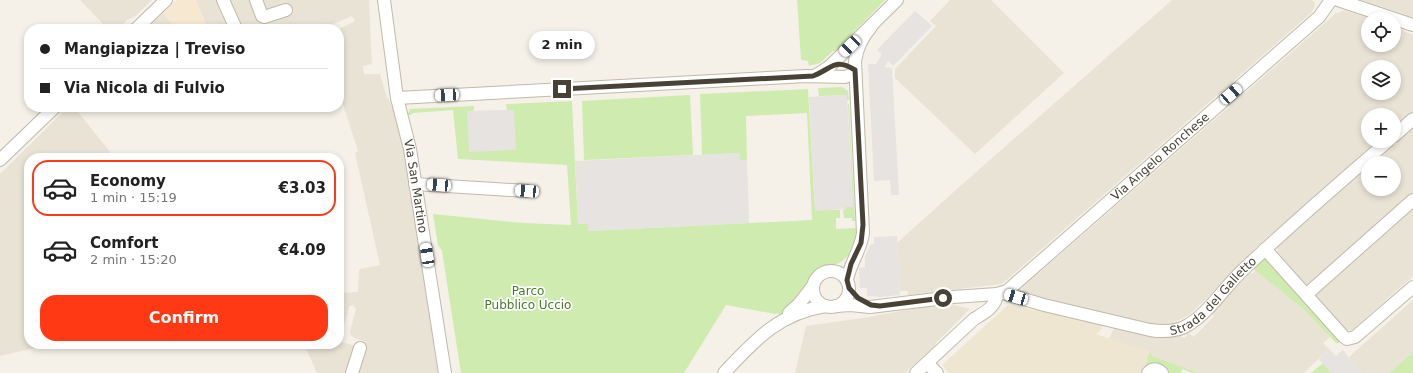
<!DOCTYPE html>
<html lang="en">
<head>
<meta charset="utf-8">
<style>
  body { margin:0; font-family:"DejaVu Sans",sans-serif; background:#f6f6f6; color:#222; height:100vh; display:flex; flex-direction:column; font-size:15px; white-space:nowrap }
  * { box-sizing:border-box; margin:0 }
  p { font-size:13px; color:#767676 }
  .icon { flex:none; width:22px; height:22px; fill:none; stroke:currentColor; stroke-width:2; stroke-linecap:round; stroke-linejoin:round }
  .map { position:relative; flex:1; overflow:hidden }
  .details { position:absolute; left:24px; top:153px; width:320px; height:196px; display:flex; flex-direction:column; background:#fff; border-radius:16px; box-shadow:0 2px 6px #0003 }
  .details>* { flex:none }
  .banner { position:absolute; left:24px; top:24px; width:320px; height:88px; border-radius:16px; box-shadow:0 2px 6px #0003; display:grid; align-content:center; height:88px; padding:0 16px; background:#fff }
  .buttons { position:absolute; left:1361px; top:12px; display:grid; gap:8px }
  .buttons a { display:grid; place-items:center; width:40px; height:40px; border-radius:50%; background:#fff; box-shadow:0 2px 6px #0003; font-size:20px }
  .end { position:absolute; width:18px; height:18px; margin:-9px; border:5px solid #484136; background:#fff; box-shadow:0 0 0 2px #fff }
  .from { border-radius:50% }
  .bubble { position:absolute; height:28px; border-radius:14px; background:#fff; box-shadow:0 2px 6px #0003; font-size:13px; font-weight:800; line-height:28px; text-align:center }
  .car { position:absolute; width:12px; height:24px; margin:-12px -6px; border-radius:5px; box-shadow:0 0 3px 1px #0007; background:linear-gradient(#fff 24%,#345 0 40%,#fff 0 76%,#345 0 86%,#fff 0) }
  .banner b { display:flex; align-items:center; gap:14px; height:38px; font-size:15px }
  .banner b+b { border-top:1px solid #e0e0e0 }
  .banner i { width:10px; height:10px; background:#222 }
  ul { padding:7px 0 0; list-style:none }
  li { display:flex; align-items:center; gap:12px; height:56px; margin:0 8px 6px; padding:0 8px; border:2px solid transparent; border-radius:16px }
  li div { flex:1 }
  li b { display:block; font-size:15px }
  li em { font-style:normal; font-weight:800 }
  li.current { border-color:#ff3914 }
  li>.icon { width:36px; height:36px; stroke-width:1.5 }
  .cta { display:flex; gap:8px; margin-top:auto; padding:8px 16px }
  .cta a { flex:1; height:46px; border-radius:16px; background:#ff3914; color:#fff; font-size:16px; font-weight:800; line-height:46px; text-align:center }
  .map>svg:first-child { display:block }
  .residential { fill:#e9e3d5; fill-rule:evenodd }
  .commercial { fill:#f7e8d2 }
  .education { fill:#eee6d1 }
  .green { fill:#cfebaf }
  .parking { fill:#e6e3e0 }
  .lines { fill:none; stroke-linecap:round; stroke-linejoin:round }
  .minor-casing { stroke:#c1b9aa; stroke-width:14 }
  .minor { stroke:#fff; stroke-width:12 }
  .route { stroke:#484136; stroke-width:5 }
  .labels { text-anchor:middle; stroke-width:3.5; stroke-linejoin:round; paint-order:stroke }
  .street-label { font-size:12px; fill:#484136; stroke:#fff }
  .park-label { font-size:12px; fill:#467d26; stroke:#fff }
</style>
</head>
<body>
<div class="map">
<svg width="1413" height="373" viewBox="0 0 1413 373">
  <rect width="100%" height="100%" fill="#f5f1e8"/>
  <g class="residential">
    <polygon points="80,0 152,0 134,17 127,20 118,29 108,29"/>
    <polygon points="196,0 218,0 231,29 208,29"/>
    <polygon points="228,0 254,0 262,13 258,0 369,0 372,64 363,66 364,74 380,74 387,98 388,98 399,122 404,145 438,373 356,373 364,341 354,338 350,334 350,331 356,309 353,305 349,306 340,342 353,345 355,350 349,373 317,373 304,344 339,344 339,293 358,292 359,271 360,269 380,265 355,153 358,151 339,92 339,29 355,21 352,16 322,29 240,29"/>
    <polygon points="950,0 991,0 1064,73 975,154 895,78 895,69 936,26 930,21"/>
    <polygon points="1172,0 1311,0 1314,2 1315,6 1311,13 1002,284 908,295 908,291 900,291 897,243 958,188"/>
    <polygon points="1360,0 1413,0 1413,17 1392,10"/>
    <path d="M1344,10L1371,19H1368V45H1394V27L1413,35V112L1394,128V115H1368V141H1379L1258,246L1220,286L1189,315L1171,324L1157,325L1025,294L1022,293L1023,287L1335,14ZM1368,67H1394V93H1368Z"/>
    <polygon points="163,13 176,29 147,29"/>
    <polygon points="68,107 74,107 115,158 29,158 29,344 51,344 0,356 0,174"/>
    <polygon points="1413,128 1413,193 1310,284 1308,285 1303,284 1277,254 1278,246 1368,167 1368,189 1394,189 1394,163 1373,163"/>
    <polygon points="1413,206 1413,276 1352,330 1345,331 1315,296 1316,293"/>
    <polygon points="1256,270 1302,308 1330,337 1323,343 1329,349 1304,373 1199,373 1152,356 1152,354 1149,352 1109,339 1114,328 1116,327 1177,335 1185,338 1188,333 1194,337 1214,316 1211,313 1250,273 1252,274"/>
    <polygon points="1413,300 1413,352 1389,373 1361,373 1349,357"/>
    <polygon points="950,304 970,309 935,344 936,346 905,373 795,373 806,326 869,317 928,306"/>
  </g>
  <polygon class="commercial" points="177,0 196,0 208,29 176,29 163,13"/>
  <polygon class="education" points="1008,305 1101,323 1102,329 1096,334 1149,352 1144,373 949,373 942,365"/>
  <g class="green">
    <polygon points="797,0 885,0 835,51 833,51 820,63 809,66 808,61 801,60"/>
    <polygon points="842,87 848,91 849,100 847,100 847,95 819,96 818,88"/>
    <path d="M808,89L815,210H840V218H836V229L858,228C857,243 850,260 834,265C828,267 822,267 817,271C811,275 811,282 807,287C799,297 791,306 781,314L779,315L777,313L775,314L726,305L684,373H461L442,251L438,245L433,214L523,223L571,225L567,165L458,159L453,110L413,113L411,115H407L410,109L474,106V111L467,112L514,110H507L506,104L572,101L578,224L588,223V231L812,220L807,113L746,116L747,160H740L739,153L702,155L700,94Z"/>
    <polygon points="690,95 693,155 584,160 582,101"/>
    <polygon points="848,104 849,104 855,221 852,221 852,218 844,218 843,210 846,209 845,207 853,207"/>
    <polygon points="1264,259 1267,259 1341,340 1337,344 1302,308 1254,269"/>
    <path d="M1149,352L1152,354V356L1199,373H1193L1182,369L1181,373H1169C1157,361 1156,361 1144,373Z"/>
    <polygon points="1413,352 1413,373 1389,373"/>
    <polygon points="1323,363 1331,373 1311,373"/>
  </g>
  <g class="parking">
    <polygon points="915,11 932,26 893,66 888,61 885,67 892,68 899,195 891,195 890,180 874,181 868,64 876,64 882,54 877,50"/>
    <polygon points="847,95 853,207 846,207 846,209 815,211 809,97"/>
    <polygon points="514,110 516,150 469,152 467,111"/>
    <polygon points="739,153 740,160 747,160 749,223 588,231 588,223 578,224 575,161"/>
    <polygon points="897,236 900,295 880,297 867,296 867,288 860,288 859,268 865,267 865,257 870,245 874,244 874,237"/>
    <polygon points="1329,349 1336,356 1343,350 1361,373 1331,373 1319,359"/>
  </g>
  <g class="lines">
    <defs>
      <g id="minor">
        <polyline points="223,0 236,29"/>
        <polyline points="256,0 262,16 264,17 286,10"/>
        <path id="s1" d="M384,0L397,98L410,149L445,373"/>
        <polyline points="1338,0 1413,25"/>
        <polyline points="136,29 166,0"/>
        <polyline points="814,76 823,71 830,66 897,0"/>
        <polyline points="397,98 806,76 845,77 855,73"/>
        <polyline points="1394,136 1413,119"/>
        <polyline points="0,160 55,107"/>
        <polyline points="415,184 527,191"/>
        <polyline points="1265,249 1344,337 1347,339 1355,337 1413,287"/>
        <circle cx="831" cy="289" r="18"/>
        <path d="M847,280C850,263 861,250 863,233L855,61C857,48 862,37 871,27"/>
        <path id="s2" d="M1003,293L1044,305L1150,330C1163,332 1177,332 1188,325C1209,313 1226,285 1244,269C1291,225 1339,183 1388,141"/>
        <polyline points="1307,294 1413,200"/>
        <path id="s3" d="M836,306L850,305L870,307L953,297L997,294L1007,291L1319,17L1331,0"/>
        <polyline points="789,313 799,304 813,286"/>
        <polyline points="927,363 937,373"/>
        <polyline points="352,373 360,348"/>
        <path d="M724,373C755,340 779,313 826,306"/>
        <path d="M916,373L974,319C984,313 996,307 997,294"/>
        <path d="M1148,373C1152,368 1157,368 1162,373"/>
      </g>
    </defs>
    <use href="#minor" class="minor-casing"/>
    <use href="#minor" class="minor"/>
  </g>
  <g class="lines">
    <path class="route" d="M562,89L813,76C832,69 834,57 855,70L863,225L861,243L851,264L847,280L849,288L858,298L871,305L880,306L943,298"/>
  </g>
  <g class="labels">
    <g class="street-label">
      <text dy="4" stroke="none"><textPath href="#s3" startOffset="376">Via Angelo Ronchese</textPath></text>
      <text dy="4" stroke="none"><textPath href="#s1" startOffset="189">Via San Martino</textPath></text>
      <text dy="4" stroke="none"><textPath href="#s2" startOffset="228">Strada del Galletto</textPath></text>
    </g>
    <g class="park-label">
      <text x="528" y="295">Parco<tspan x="528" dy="14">Pubblico Uccio</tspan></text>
    </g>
  </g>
</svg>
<div class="buttons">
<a><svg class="icon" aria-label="locate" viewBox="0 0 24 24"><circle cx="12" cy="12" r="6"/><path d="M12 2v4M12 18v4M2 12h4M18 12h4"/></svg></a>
<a><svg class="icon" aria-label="layers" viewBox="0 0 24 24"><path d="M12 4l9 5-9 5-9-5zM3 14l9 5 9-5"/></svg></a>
<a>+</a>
<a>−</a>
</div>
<i class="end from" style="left:943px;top:298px"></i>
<i class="end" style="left:562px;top:89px"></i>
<div class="bubble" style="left:529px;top:31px;width:66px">2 min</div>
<i class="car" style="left:850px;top:46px;rotate:226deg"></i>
<i class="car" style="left:1231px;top:94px;rotate:49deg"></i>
<i class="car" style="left:447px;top:95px;rotate:267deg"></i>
<i class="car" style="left:439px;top:185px;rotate:274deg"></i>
<i class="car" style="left:527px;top:191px;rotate:274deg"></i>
<i class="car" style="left:427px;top:255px;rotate:351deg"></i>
<i class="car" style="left:1016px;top:297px;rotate:287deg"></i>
<div class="banner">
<b><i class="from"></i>Mangiapizza | Treviso</b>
<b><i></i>Via Nicola di Fulvio</b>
</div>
<section class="details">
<ul>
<li class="current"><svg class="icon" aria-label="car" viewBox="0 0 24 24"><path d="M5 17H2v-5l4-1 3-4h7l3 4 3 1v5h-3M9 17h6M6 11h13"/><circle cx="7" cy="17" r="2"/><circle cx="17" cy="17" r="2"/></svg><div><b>Economy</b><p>1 min · 15:19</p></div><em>€3.03</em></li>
<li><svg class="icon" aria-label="car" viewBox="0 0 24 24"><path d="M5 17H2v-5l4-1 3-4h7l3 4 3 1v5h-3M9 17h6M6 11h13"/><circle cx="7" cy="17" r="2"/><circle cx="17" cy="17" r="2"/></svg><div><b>Comfort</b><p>2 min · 15:20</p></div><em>€4.09</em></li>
</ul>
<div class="cta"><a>Confirm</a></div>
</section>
</div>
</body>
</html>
